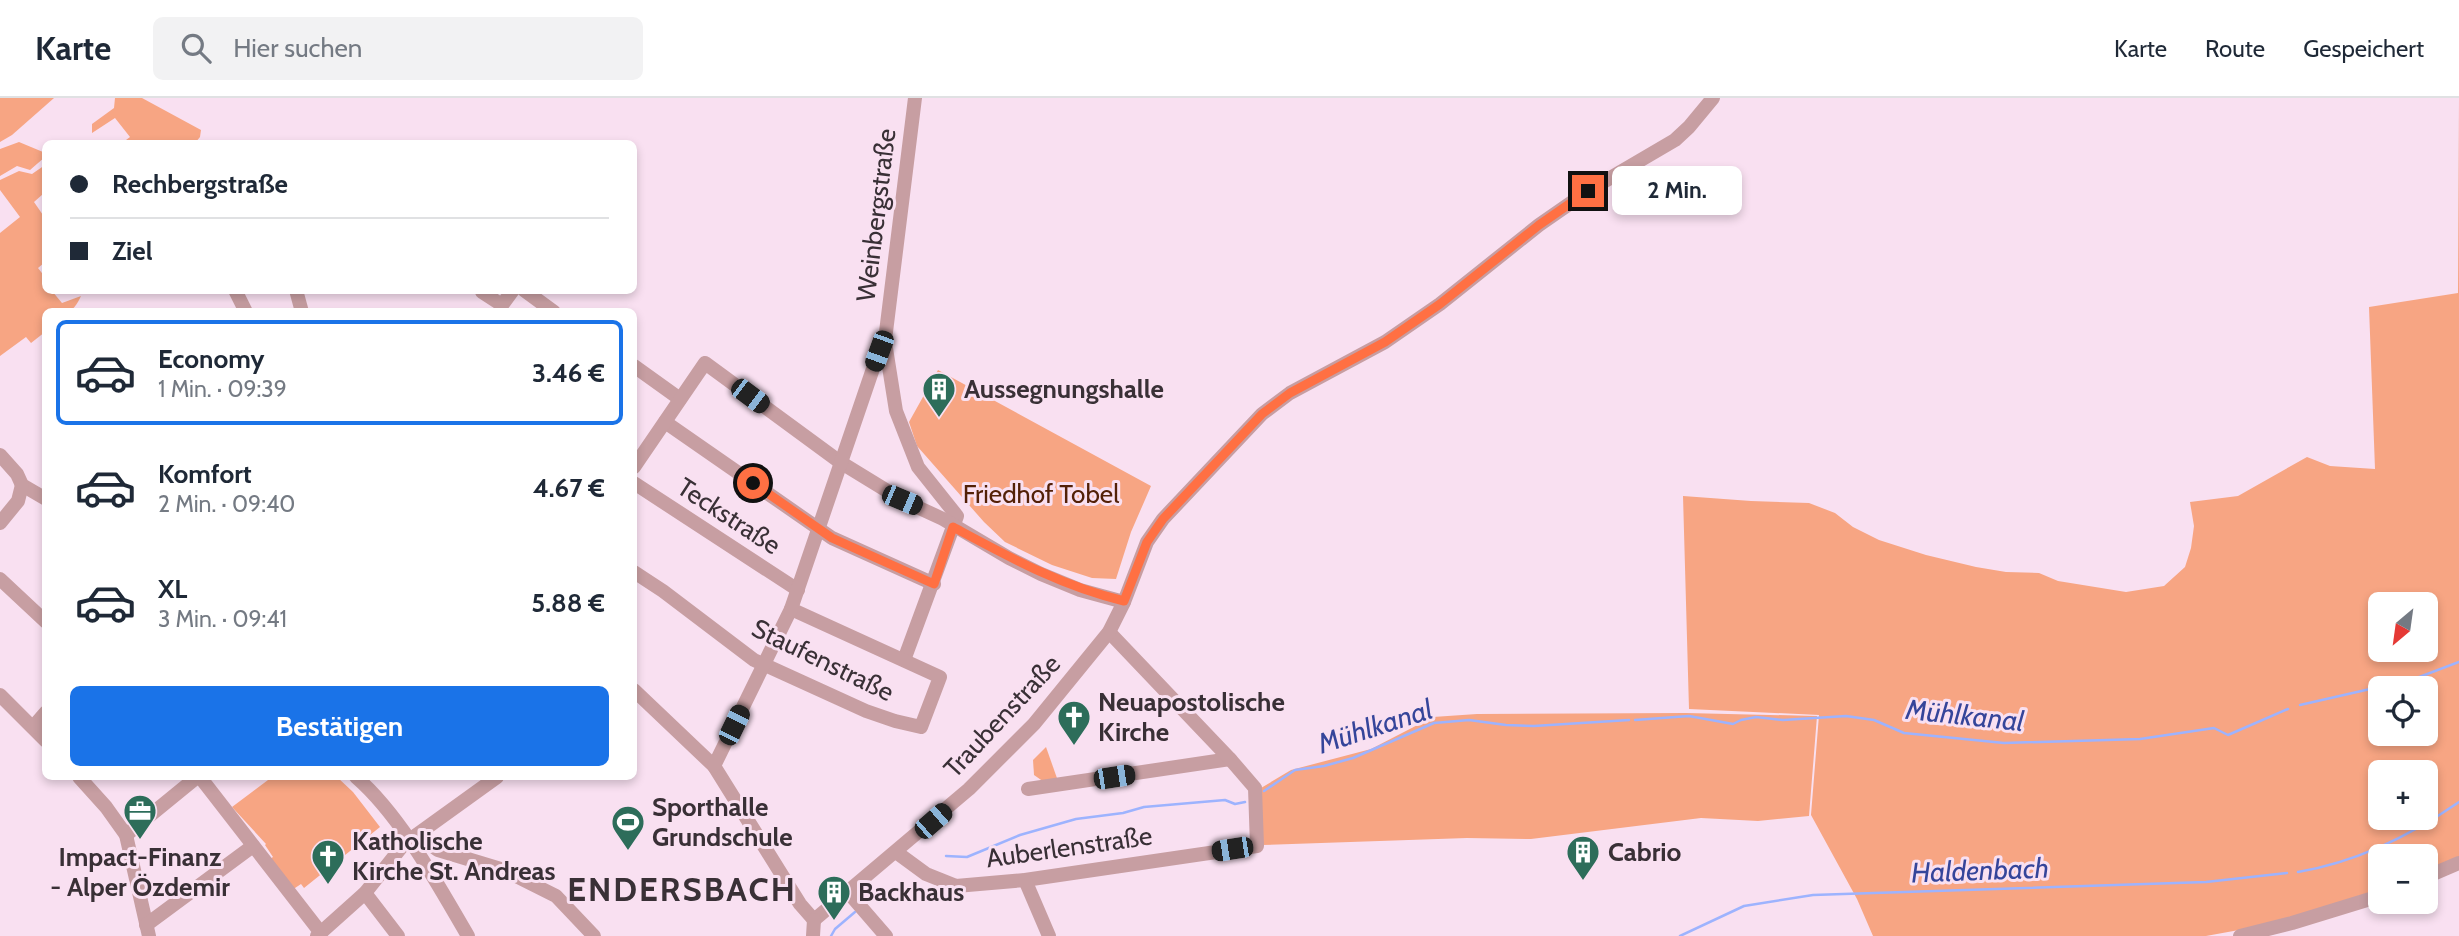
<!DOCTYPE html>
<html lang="de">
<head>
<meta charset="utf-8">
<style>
  body { margin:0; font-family:Cabin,sans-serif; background:#f2f2f3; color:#1f2937; height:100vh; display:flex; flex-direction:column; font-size:26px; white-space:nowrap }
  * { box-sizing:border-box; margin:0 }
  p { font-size:23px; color:#747a83 }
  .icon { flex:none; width:38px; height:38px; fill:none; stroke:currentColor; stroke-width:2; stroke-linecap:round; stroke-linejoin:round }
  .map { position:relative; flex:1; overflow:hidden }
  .side { position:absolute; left:42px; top:210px; width:595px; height:472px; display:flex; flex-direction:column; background:#fff; border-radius:10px; box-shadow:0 4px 10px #0003 }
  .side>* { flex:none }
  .hud { position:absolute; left:42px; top:42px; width:595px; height:154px; border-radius:10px; box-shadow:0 4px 10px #0003; display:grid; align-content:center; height:154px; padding:0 28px; background:#fff }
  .needle { width:46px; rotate:209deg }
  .tools { position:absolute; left:2368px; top:494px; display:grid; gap:14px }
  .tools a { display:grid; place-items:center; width:70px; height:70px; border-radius:10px; background:#fff; box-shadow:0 4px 10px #0003; font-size:35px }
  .end { position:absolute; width:32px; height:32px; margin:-16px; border:9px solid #ff7043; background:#111; box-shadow:0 0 0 4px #111 }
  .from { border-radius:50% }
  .bubble { position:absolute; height:49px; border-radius:10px; background:#fff; box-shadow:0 4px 10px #0003; font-size:23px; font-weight:800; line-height:49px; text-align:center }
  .car { position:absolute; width:21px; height:42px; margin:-21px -10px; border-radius:9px; box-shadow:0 0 5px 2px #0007; background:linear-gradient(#222 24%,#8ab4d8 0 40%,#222 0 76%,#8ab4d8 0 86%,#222 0) }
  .hud b { display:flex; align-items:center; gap:24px; height:66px; font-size:26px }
  .hud b+b { border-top:2px solid #e0e1e3 }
  .hud i { width:18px; height:18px; background:#1f2937 }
  ul { padding:12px 0 0; list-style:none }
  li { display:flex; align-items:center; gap:21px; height:105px; margin:0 14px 10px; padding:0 14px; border:4px solid transparent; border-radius:10px }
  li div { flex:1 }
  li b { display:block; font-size:26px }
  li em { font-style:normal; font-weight:800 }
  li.current { border-color:#1a73e8 }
  li>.icon { width:63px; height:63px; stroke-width:1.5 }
  .cta { display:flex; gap:14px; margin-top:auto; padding:14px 28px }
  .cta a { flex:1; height:80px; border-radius:10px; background:#1a73e8; color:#fff; font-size:28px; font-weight:800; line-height:80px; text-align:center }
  header { display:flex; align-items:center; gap:42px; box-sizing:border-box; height:98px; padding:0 35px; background:#fff; border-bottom:2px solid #e0e1e3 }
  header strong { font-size:33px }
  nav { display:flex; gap:38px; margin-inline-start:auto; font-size:24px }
  .search { width:490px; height:63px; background:#f2f2f3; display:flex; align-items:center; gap:18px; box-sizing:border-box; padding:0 24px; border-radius:10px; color:#747a83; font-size:26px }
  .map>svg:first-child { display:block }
  .green { fill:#f7a583; fill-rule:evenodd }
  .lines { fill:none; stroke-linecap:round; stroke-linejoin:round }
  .stream { stroke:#9db3fe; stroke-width:2.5 }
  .minor { stroke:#c79ea2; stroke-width:14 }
  .route { stroke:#ff7043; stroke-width:9 }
  .labels { text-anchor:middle; stroke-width:6; stroke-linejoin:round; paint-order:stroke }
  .street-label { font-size:26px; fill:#393036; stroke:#f9e0f1 }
  .poi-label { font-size:26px; font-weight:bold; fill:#393036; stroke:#f9e0f1; text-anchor:start }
  .park-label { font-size:26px; fill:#532007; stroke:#f9e0f1 }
  .water-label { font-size:28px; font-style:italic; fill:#35459a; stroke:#f9e0f1 }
  .district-label { font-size:33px; font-weight:bold; letter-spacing:2px; fill:#393036; stroke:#f9e0f1 }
</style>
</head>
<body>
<header>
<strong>Karte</strong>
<div class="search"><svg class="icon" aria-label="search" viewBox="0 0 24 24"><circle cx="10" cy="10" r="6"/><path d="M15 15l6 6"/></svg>Hier suchen</div>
<nav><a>Karte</a><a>Route</a><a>Gespeichert</a></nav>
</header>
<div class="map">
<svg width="2459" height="838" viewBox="0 0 2459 838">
  <rect width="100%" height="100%" fill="#f9e0f1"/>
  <g class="green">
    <polygon points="0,0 54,0 12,37 0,44"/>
    <polygon points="115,0 142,0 201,32 200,39 195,45 122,45 130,39 115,20 92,35 92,26 114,10"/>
    <path d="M2459,0V760L2426,775V758H2380V795L2250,830L2206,838H1873L1857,801L1811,717L1819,617L1689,611L1683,398L1751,403L1809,405L1835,415L1853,429L1879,442L1926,457L1976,469L2006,474L2039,475L2058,483L2126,494L2164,488L2185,469L2191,450L2194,428L2190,404L2238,398L2307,359L2330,368L2375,371L2369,209L2458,195ZM2380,506H2426V551H2380ZM2380,590H2426V635H2380ZM2380,674H2426V719H2380Z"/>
    <polygon points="19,44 43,54 45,59 30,72 17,68 0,78 0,51"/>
    <path d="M45,67V98L43,96L34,104L45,120V164L38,170L45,179L46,192L52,193L62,205L81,198C72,218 66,214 46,214L45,234L31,245L26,239L0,258V135L20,119L0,92V82L19,73L32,76Z"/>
    <polygon points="938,272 1151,388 1131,434 1116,481 1092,480 1052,467 1005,444 984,424 917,348 909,324"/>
    <polygon points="1686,615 1817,618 1809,718 1758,723 1701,720 1531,741 1467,740 1262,747 1261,690 1291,672 1371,651 1433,619 1477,616"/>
    <polygon points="1046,649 1058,683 1044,684 1034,677 1033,662"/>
    <polygon points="272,679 337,679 353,694 380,729 304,790 301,786 292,792 268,762 273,759 265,747 266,746 232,709"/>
  </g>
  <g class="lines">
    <g class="stream">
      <polyline points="2300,607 2414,581 2459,564"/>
      <polyline points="1635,622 1689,618 1733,626 1741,622 1756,619 1783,622 1846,618 1874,622 1904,635 2004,645 2140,641 2214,630 2228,637 2288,611"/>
      <polyline points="1264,693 1295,672 1324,668 1353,660 1434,625 1469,622 1506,627 1534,628 1629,622"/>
      <polyline points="946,758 967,759 1020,737 1076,721 1123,715 1144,709 1225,702 1235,706 1245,704"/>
      <path d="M2298,774C2357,764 2410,738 2459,704"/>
      <polyline points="831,838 835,831 855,814"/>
      <polyline points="1680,838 1744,808 1813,797 2206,784 2287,775"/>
    </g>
    <g class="minor">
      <polyline points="235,192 246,214"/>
      <polyline points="296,192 302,214"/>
      <polyline points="483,192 482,194 502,207 513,192"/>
      <polyline points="524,192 554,214"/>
      <polyline points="885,244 896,313 918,369 957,418 904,562"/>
      <polyline points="634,268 680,301"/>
      <polyline points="665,324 832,440 934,486"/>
      <polyline points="0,357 17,376 22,387 46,401"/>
      <polyline points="634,369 705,265 840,364 902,402 943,421 1009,460 1041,476 1080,492 1124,504"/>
      <polyline points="634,385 798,492"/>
      <polyline points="0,425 18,403 22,387"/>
      <polyline points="634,474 663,493 754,562 866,613 895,623 921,629 940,579 791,511"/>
      <polyline points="0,481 46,524"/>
      <polyline points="634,592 714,668 800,806 814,822"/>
      <polyline points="0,597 46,643"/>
      <polyline points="33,629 46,614"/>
      <polyline points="714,668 791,511 879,253 885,242 915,0"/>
      <polyline points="79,679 106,709 126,737 149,838"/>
      <polyline points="200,679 321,835"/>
      <path d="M356,679C401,718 438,787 468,838"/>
      <polyline points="1028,691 1230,661"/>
      <polyline points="126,737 197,679"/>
      <polyline points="417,737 438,752 504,772 556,798 594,838"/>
      <polyline points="896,754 926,776 956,788 1025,782 1257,748 1255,690 1230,661 1109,534"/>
      <polyline points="2426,779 2459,765"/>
      <polyline points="1025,782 1049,838"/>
      <polyline points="847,793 886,838"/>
      <polyline points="365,795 398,838"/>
      <polyline points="814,822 969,691 1034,626 1109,534 1124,504 1147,444 1163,421 1262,316 1290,295 1385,244 1440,206 1539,127 1588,93 1675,42 1689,29 1713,0"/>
      <polyline points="146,827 253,748"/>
      <polyline points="317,838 365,795 404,746 497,679"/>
      <polyline points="813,838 814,822"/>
      <polyline points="2240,838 2292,825 2380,798"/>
    </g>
  </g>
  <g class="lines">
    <path class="route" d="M753,385L832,440L934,486L953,429C1009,459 1061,488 1124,503L1147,444L1163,421L1262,316L1290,295L1385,244L1440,206L1539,127L1588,93"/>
  </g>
  <defs>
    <symbol id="building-pin" viewBox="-11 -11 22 30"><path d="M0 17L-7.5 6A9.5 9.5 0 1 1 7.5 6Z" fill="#2d6d5a" stroke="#f9e0f1"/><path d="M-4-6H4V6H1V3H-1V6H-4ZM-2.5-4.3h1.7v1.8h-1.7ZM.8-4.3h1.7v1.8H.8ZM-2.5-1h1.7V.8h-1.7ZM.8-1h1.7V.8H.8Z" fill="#fff"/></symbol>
    <symbol id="church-pin" viewBox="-11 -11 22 30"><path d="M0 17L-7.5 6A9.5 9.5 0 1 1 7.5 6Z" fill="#2d6d5a" stroke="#f9e0f1"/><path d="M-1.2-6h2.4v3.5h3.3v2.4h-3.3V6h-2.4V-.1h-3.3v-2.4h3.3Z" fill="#fff"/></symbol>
    <symbol id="office-pin" viewBox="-11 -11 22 30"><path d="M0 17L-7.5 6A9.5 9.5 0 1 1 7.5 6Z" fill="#2d6d5a" stroke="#f9e0f1"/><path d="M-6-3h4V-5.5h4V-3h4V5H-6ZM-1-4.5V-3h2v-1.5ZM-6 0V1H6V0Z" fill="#fff"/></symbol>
    <symbol id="stadium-pin" viewBox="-11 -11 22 30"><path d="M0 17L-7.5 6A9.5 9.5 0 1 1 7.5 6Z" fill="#2d6d5a" stroke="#f9e0f1"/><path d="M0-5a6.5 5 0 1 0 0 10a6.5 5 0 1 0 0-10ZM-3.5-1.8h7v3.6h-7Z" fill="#fff"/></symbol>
  </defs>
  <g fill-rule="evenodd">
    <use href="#building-pin" x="920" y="272" width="38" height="52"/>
    <use href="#church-pin" x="1055" y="600" width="38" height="52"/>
    <use href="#office-pin" x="121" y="694" width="38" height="52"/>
    <use href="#stadium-pin" x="609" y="705" width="38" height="52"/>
    <use href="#building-pin" x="1564" y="735" width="38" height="52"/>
    <use href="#church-pin" x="309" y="739" width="38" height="52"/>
    <use href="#building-pin" x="815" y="775" width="38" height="52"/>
  </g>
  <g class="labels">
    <g class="street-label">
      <text transform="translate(876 117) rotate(-83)" y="9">Weinbergstraße</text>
      <text transform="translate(729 418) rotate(33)" y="9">Teckstraße</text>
      <text transform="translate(823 562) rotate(26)" y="9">Staufenstraße</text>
      <text transform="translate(1002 618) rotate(-47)" y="9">Traubenstraße</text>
      <text transform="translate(1069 749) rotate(-8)" y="9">Auberlenstraße</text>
    </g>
    <g class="poi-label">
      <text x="964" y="300">Aussegnungshalle</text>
      <text x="1098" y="613">Neuapostolische<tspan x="1098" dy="30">Kirche</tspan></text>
      <text x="652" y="718">Sporthalle<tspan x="652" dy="30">Grundschule</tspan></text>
      <text x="352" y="752">Katholische<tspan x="352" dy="30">Kirche St. Andreas</tspan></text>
      <text x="1608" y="763">Cabrio</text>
      <text x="140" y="768" text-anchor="middle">Impact-Finanz<tspan x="140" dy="30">- Alper Özdemir</tspan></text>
      <text x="858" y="803">Backhaus</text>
    </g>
    <g class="park-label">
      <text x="1041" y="405">Friedhof Tobel</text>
    </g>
    <g class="water-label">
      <text transform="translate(1965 617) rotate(6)" y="10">Mühlkanal</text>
      <text transform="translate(1375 628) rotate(-18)" y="10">Mühlkanal</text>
      <text transform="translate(1980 772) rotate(-2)" y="10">Haldenbach</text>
    </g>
    <g class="district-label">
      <text x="682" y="803">ENDERSBACH</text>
    </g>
  </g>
</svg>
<div class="tools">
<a><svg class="needle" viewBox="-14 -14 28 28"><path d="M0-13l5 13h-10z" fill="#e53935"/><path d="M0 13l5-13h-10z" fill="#747a83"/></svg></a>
<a><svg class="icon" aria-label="locate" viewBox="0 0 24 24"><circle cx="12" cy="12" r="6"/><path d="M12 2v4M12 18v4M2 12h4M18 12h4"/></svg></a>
<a>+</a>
<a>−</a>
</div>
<i class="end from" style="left:753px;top:385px"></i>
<i class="end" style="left:1588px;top:93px"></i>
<div class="bubble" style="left:1612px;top:68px;width:130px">2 Min.</div>
<i class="car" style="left:879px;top:253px;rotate:200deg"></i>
<i class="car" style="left:750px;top:298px;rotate:127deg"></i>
<i class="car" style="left:902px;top:402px;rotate:113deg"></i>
<i class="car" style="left:734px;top:627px;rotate:26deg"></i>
<i class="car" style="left:1114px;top:679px;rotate:81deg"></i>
<i class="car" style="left:933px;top:723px;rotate:49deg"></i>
<i class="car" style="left:1232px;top:751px;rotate:261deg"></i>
<div class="hud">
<b><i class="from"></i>Rechbergstraße</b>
<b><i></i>Ziel</b>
</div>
<section class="side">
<ul>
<li class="current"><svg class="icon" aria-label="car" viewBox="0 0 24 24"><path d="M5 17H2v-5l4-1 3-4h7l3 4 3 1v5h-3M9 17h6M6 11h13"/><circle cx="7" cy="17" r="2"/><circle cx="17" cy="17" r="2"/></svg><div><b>Economy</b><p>1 Min. · 09:39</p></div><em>3.46 €</em></li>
<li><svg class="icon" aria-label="car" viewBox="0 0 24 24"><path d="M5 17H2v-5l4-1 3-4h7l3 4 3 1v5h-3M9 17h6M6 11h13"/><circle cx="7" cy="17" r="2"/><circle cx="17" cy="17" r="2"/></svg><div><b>Komfort</b><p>2 Min. · 09:40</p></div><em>4.67 €</em></li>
<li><svg class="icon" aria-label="car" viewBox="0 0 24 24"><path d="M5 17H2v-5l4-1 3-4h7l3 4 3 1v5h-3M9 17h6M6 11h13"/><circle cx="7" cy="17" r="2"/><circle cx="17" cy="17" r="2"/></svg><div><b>XL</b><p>3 Min. · 09:41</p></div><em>5.88 €</em></li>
</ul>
<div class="cta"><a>Bestätigen</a></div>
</section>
</div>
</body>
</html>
